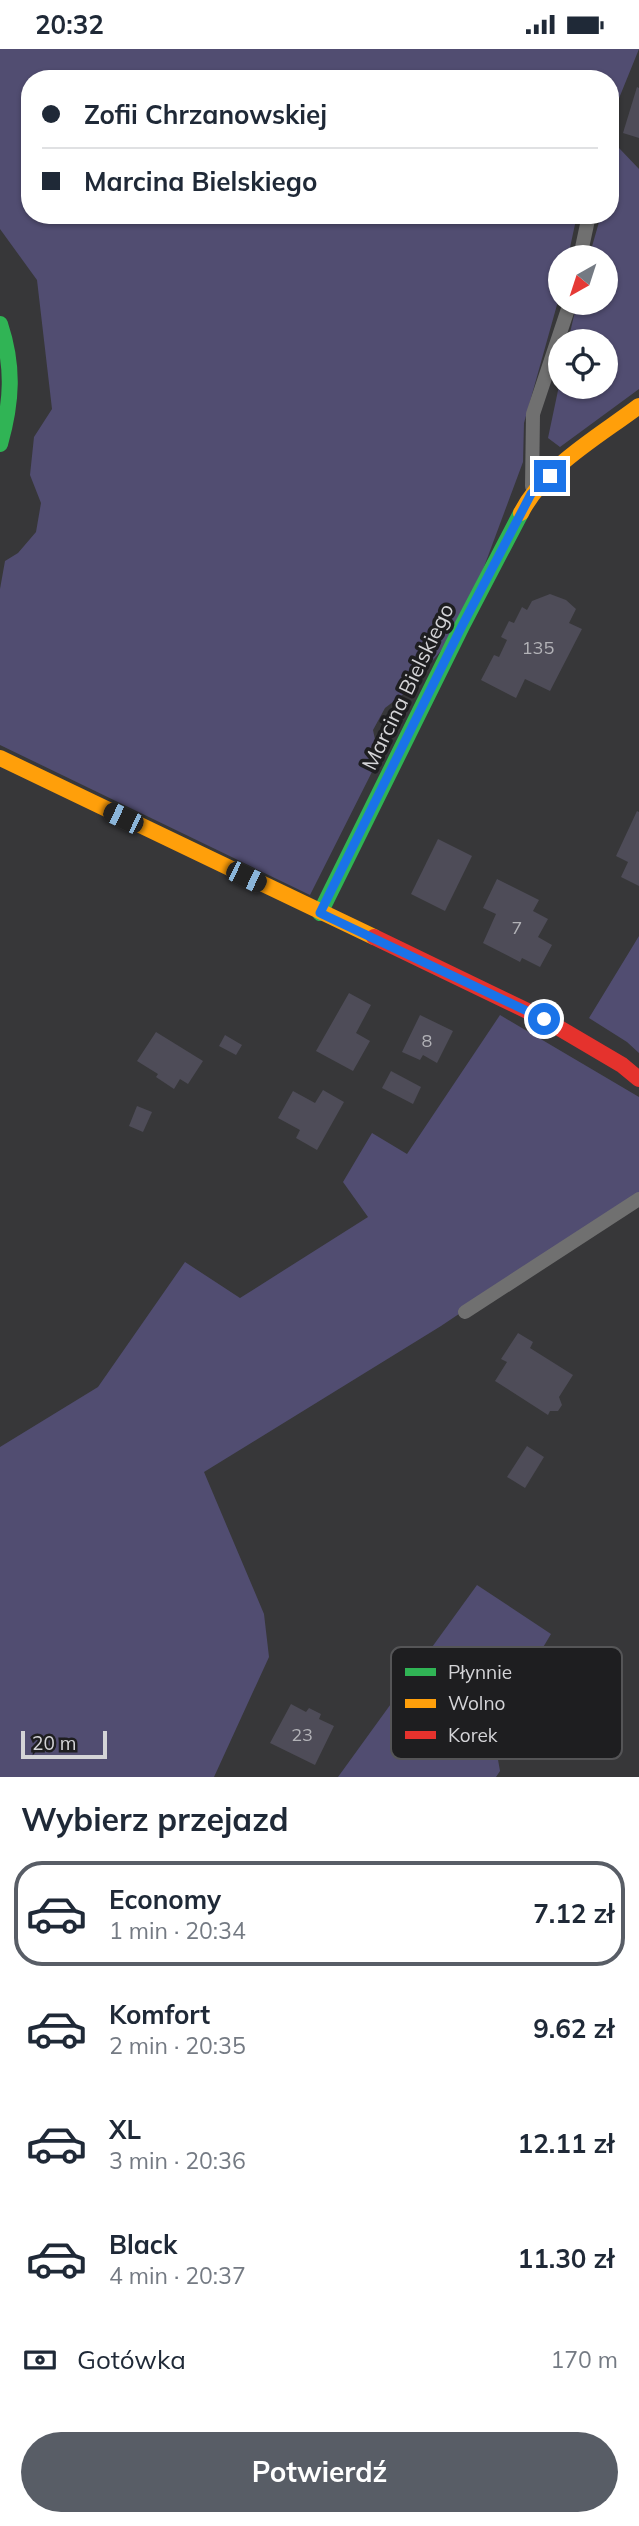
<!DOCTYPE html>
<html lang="pl">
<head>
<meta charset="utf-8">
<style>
  body { margin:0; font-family:Mulish,sans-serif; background:#f2f2f3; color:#1f2937; height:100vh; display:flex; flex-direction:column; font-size:26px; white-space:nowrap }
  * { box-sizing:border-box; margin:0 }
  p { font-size:23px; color:#747a83 }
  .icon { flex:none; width:38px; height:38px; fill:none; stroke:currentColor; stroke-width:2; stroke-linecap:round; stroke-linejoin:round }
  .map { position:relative; height:1728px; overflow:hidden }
  .details { display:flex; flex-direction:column; background:#fff; flex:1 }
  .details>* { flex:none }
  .banner { position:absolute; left:21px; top:21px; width:598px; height:154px; border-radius:28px; box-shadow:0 2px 5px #0004; display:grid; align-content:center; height:154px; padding:0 21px; background:#fff }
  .needle { width:46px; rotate:219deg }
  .tools { position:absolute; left:548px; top:196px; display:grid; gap:14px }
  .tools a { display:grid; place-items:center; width:70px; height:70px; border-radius:50%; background:#fff; box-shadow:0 2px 5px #0004; font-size:35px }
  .scale { position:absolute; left:21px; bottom:18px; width:86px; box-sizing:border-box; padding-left:7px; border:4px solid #d4d4d7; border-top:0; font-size:19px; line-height:24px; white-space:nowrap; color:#d4d4d7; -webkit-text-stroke:5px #1e1e20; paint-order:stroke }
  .end { position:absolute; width:32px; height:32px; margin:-16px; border:9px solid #1a73e8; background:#fff; box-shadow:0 0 0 4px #fff }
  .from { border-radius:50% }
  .car { position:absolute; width:21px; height:42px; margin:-21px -10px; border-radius:9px; box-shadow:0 0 5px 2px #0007; background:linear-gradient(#222 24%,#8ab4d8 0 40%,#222 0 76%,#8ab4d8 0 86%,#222 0) }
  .banner b { display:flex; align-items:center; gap:24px; height:66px; font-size:26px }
  .banner b+b { border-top:2px solid #e0e1e3 }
  .banner i { width:18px; height:18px; background:#1f2937 }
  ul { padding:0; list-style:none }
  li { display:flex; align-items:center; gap:21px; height:105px; margin:0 14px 10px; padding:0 7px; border:4px solid transparent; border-radius:28px }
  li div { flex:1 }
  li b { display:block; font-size:26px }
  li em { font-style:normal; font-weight:700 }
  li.active { border-color:#585d66 }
  li>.icon { width:63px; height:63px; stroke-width:1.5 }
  h2 { padding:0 21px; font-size:32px; line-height:84px }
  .pay { display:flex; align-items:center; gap:18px; height:77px; padding:0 21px; font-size:26px }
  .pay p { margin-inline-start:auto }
  .primary-button { display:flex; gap:14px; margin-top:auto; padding:14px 21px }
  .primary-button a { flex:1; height:80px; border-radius:42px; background:#585d66; color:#fff; font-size:28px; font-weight:700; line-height:80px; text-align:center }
  .status { display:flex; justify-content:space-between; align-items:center; height:49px; padding:0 35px; background:#fff; direction:ltr }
  .status svg { height:19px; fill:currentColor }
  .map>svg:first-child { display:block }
  .green { fill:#514d71 }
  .building { fill:#4e4c58 }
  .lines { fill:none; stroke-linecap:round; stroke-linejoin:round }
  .lane { stroke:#707070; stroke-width:14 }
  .fast { stroke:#30b455; stroke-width:16 }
  .slow { stroke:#ff9f0a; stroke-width:16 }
  .jam { stroke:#e5322d; stroke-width:16 }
  .route { stroke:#1a73e8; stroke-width:9 }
  .labels { text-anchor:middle; stroke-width:7; stroke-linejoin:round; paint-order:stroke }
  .number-label { font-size:18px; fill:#b2b2b7 }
  .street-label { font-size:21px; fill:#d4d4d7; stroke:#1e1e20 }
  .key { fill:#1e1e20; stroke:#555557; stroke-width:2 }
  .key-label { font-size:19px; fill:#d4d4d7 }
</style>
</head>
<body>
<div class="status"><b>20:32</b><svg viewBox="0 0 49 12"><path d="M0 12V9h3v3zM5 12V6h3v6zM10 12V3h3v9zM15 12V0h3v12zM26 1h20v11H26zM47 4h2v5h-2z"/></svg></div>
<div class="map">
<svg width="639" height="1728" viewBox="0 0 639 1728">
  <rect width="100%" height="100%" fill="#373739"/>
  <g class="green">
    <polygon points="0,0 639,0 611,69 611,30 30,30 30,166 577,166 568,208 560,208 560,245 524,374 523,413 462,577 406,643 385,659 373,681 379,709 310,846 0,696 0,540 5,512 18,504 36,483 41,454 30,426 34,388 52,360 37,231 0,180"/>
    <polygon points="619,99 639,120 639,340 560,398 548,389 560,332 560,338 606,338 606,292 568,292 577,254 606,254 606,208 589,208 601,166 611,166 611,128"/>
    <polygon points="639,887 639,1004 627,993 589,969"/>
    <polygon points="500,966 639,1048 639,1144 441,1277 204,1423 264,1565 269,1608 214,1728 0,1728 0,1398 98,1338 185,1213 240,1249 368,1168 343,1133 372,1084 407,1105"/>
    <polygon points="477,1536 551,1585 493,1682 500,1722 496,1728 338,1728"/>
  </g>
  <g class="building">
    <polygon points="637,38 639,39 639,89 623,84"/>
    <polygon points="550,545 566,551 576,560 569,574 582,580 550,642 525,630 516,649 481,631 494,606 499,608 507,591 501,588 509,572 514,574 522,558 527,561 532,552"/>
    <polygon points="637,762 639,763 639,837 621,828 628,813 616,807"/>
    <polygon points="438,790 472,807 445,862 411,845"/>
    <polygon points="497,830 539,851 533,862 548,870 538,888 552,896 540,918 522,909 520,913 483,894 496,865 483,859"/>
    <polygon points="349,944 371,956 356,984 370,992 353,1022 316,1002"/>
    <polygon points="420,966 453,982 437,1014 423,1006 420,1011 402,1003"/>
    <polygon points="156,983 203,1012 188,1035 180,1030 174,1040 156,1028 158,1025 137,1012"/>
    <polygon points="225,986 242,996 236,1006 219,997"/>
    <polygon points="391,1022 421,1038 413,1055 382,1039"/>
    <polygon points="323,1041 344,1053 317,1101 296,1089 300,1081 278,1069 293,1042 315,1054"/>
    <polygon points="137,1057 152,1063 143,1083 129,1077"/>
    <polygon points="518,1284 533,1293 530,1299 573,1326 559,1348 562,1356 558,1362 550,1362 548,1366 495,1332 507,1313 501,1310"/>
    <polygon points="527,1397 544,1408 525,1439 507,1428"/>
    <polygon points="291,1655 306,1663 309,1659 321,1665 319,1670 334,1677 315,1716 270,1694"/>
  </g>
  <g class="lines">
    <g class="lane">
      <polyline points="580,208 589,166"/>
      <polyline points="532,437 533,365 570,254"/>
      <polyline points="465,1263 639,1150"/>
    </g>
    <g class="fast">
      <path d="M0,275C14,317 12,353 0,395"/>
      <polyline points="320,864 462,577 521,464"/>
    </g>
    <g class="slow">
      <path d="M521,464C545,417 598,388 639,357"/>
      <polyline points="0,709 374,888"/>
    </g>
    <polyline class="jam" points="374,888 544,970 622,1016 639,1030"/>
  </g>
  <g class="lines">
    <polyline class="route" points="544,970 320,864 462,577 531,445 550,427"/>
  </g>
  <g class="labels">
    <g class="number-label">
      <text x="538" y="605">135</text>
      <text x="517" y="885">7</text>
      <text x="427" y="998">8</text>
      <text x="302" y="1692">23</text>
    </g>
    <g class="street-label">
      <text transform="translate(408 638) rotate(-64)" y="7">Marcina Bielskiego</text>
    </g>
  </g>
  <rect x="391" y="1598" width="231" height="112" rx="10" class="key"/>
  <rect x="405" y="1619" width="31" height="8" fill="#30b455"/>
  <rect x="405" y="1650" width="31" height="9" fill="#ff9f0a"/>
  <rect x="405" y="1682" width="31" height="8" fill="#e5322d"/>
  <g class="key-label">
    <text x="448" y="1630">Płynnie</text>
    <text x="448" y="1661">Wolno</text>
    <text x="448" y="1693">Korek</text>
  </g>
</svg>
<div class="tools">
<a><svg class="needle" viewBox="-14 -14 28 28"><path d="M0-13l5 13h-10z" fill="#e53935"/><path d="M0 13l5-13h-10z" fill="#747a83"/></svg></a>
<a><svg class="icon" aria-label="locate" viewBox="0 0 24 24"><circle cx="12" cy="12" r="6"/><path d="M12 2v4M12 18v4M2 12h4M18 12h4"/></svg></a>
</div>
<div class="scale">20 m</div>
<i class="end from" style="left:544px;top:970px"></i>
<i class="end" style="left:550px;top:427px"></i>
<i class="car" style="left:123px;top:769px;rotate:296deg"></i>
<i class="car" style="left:246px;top:828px;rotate:116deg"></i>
<div class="banner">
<b><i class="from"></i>Zofii Chrzanowskiej</b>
<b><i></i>Marcina Bielskiego</b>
</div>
</div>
<section class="details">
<h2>Wybierz przejazd</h2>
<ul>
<li class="active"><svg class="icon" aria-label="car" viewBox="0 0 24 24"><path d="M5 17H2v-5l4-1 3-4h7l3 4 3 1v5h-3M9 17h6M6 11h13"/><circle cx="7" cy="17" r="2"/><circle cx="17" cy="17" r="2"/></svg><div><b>Economy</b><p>1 min · 20:34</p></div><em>7.12 zł</em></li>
<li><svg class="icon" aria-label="car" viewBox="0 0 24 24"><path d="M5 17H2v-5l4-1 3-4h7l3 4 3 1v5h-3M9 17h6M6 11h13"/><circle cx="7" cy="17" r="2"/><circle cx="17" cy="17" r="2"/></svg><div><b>Komfort</b><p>2 min · 20:35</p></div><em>9.62 zł</em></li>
<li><svg class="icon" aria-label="car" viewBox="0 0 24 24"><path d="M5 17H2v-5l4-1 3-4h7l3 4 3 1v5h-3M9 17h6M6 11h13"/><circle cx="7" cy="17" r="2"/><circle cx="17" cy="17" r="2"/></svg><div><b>XL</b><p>3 min · 20:36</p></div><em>12.11 zł</em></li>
<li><svg class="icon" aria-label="car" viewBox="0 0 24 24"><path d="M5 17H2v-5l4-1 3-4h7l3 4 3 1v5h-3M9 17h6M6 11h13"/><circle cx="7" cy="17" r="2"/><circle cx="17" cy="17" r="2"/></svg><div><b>Black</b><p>4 min · 20:37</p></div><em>11.30 zł</em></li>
</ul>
<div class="pay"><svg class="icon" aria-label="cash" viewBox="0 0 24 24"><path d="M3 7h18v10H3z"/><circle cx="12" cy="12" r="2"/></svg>Gotówka<p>170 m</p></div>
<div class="primary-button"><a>Potwierdź</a></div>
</section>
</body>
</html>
